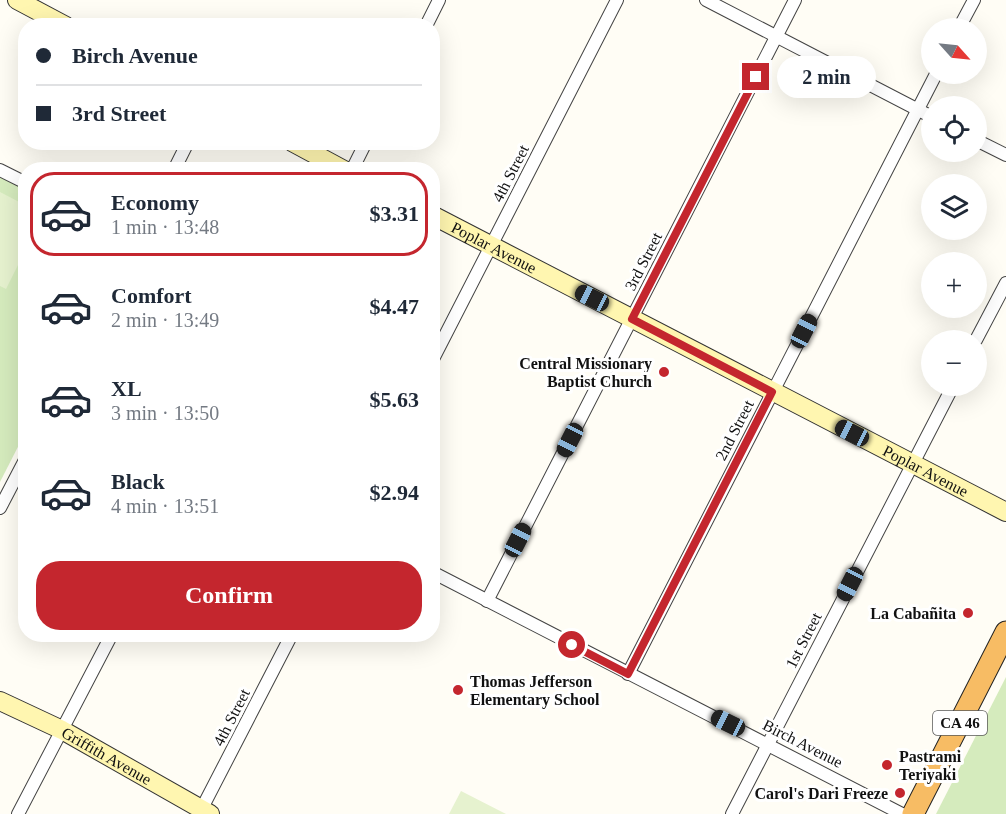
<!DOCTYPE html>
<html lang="en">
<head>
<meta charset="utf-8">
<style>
  body { margin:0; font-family:Georgia,serif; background:#f6f6f7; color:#1f2937; height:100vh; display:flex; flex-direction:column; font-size:22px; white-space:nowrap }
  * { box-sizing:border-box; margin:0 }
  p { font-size:20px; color:#747a83 }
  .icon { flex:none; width:33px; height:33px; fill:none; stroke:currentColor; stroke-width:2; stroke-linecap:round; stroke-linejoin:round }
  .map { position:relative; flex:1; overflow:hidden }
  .panel { position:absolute; left:18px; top:162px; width:422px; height:480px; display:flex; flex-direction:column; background:#fff; border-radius:24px; box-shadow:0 6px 24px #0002 }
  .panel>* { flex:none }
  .top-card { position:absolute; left:18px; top:18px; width:422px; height:132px; border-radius:24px; box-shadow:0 6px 24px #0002; display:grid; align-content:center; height:132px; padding:0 18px; background:#fff }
  .needle { width:39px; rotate:117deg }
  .fabs { position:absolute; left:921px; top:18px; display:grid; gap:12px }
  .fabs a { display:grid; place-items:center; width:66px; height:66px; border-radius:50%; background:#fff; box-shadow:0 6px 24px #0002; font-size:30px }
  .end { position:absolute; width:27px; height:27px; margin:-14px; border:8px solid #c4262e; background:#fff; box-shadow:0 0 0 3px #fff }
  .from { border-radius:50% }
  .bubble { position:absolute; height:42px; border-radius:21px; background:#fff; box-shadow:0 6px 24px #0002; font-size:20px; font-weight:800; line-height:42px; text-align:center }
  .car { position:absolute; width:18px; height:36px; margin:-18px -9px; border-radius:8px; box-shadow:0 0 4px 2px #0007; background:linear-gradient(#222 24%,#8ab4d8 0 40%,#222 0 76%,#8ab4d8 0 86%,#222 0) }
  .top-card b { display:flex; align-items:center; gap:21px; height:57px; font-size:22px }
  .top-card b+b { border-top:2px solid #e0e1e3 }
  .top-card i { width:15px; height:15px; background:#1f2937 }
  ul { padding:10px 0 0; list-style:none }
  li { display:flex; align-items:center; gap:18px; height:84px; margin:0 12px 9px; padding:0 6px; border:3px solid transparent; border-radius:24px }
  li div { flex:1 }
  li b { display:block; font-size:22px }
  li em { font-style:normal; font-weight:800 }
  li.active { border-color:#c4262e }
  li>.icon { width:54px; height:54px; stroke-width:1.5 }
  .button { display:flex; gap:12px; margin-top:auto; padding:12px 18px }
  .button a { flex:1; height:69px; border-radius:24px; background:#c4262e; color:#fff; font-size:24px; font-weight:800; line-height:69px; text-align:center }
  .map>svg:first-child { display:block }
  .green { fill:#d5ebbd }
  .pitch { fill:#e6f2cf }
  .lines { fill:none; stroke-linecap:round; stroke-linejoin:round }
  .minor-casing { stroke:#444; stroke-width:14 }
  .secondary-casing { stroke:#333; stroke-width:20 }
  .trunk-casing { stroke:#222; stroke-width:23 }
  .minor { stroke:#fff; stroke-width:12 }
  .secondary { stroke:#fff6b0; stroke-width:18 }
  .trunk { stroke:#f7bc64; stroke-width:21 }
  .route { stroke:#c4262e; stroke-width:8 }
  .poi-dot { fill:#c4262e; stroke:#fff; stroke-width:2 }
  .labels { text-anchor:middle; stroke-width:6; stroke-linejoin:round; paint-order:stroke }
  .shield { fill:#fff; stroke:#585858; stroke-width:1.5 }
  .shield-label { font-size:15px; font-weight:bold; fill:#111 }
  .street-label { font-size:16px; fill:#111; stroke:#fff }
  .poi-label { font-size:16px; font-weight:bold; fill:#111; stroke:#fff; text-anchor:end }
</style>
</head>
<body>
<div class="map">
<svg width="1006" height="814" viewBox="0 0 1006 814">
  <rect width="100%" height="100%" fill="#fffdf5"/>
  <g class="green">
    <polygon points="0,177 26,190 25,433 0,482"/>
    <polygon points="1006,677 1006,814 936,814"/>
  </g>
  <g class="pitch">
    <polygon points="0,192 25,205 25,251 6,289 0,286"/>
    <polygon points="461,791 506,814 449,814"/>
  </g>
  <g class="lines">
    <defs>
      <g id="minor">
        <polyline points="706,0 932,117"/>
        <polyline points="426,26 439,0"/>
        <polyline points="959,28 974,0"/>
        <polyline points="976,140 1006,155"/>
        <polyline points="0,170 26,183"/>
        <polyline points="174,170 188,142"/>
        <polyline points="352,170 366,142"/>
        <polyline points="976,340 1006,283"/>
        <polyline points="432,361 617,0"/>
        <polyline points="0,508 26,458"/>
        <polyline points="432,572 902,814"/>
        <polyline points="487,601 795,0"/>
        <polyline points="628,674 936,74"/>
        <polyline points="18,814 112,634"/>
        <polyline points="199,814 292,634"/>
        <polyline points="732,814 953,386"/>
      </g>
      <g id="secondary">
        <polyline points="17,0 66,26"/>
        <polyline points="292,142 344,170"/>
        <path id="s1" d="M432,215L1006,512"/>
        <path id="s2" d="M0,701L62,730L210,814"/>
      </g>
      <polyline id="trunk" points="913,814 1006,632"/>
    </defs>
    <use href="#minor" class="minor-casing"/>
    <use href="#secondary" class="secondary-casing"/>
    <use href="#trunk" class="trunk-casing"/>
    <use href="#minor" class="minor"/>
    <use href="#secondary" class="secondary"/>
    <use href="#trunk" class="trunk"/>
  </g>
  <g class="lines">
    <polyline class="route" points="572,645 628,674 772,392 632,319 756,77"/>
  </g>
  <g class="poi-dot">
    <circle cx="664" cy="372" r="6"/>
    <circle cx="968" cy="613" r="6"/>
    <circle cx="458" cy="690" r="6"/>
    <circle cx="887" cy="765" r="6"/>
    <circle cx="900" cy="793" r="6"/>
  </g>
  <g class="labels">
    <rect class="shield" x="933" y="711" width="54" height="24" rx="4.5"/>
    <g class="shield-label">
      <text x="960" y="728">CA 46</text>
    </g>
    <g class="street-label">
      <text transform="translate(510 173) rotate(-63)" y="6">4th Street</text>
      <text dy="6" stroke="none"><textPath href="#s1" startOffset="70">Poplar Avenue</textPath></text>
      <text transform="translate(643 261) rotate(-63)" y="6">3rd Street</text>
      <text transform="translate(734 430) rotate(-63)" y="6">2nd Street</text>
      <text dy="6" stroke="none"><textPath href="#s1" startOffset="556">Poplar Avenue</textPath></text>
      <text transform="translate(803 640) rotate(-63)" y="6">1st Street</text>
      <text transform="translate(231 717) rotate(-63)" y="6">4th Street</text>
      <text transform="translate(803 743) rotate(27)" y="6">Birch Avenue</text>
      <text dy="6" stroke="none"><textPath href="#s2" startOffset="120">Griffith Avenue</textPath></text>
    </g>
    <g class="poi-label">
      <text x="652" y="369">Central Missionary<tspan x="652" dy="18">Baptist Church</tspan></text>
      <text x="956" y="619">La Cabañita</text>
      <text x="470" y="687" text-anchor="start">Thomas Jefferson<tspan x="470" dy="18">Elementary School</tspan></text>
      <text x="899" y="762" text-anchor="start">Pastrami<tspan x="899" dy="18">Teriyaki</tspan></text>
      <text x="888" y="799">Carol's Dari Freeze</text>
    </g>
  </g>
</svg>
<div class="fabs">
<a><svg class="needle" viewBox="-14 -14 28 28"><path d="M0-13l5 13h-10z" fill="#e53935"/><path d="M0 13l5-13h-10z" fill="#747a83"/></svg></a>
<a><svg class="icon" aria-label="locate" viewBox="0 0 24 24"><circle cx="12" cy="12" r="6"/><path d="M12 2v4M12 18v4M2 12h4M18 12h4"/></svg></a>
<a><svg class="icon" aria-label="layers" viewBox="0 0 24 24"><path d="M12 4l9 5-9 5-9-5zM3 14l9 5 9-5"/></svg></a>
<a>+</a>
<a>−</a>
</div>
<i class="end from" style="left:572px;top:645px"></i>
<i class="end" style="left:756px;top:77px"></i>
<div class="bubble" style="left:777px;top:56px;width:99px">2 min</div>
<i class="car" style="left:592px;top:298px;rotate:297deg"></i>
<i class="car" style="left:804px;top:331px;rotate:27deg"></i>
<i class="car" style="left:852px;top:433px;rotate:297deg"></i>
<i class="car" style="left:570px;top:440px;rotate:207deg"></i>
<i class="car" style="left:518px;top:540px;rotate:27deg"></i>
<i class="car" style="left:850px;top:584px;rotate:207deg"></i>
<i class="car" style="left:728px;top:723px;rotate:296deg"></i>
<div class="top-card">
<b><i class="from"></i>Birch Avenue</b>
<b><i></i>3rd Street</b>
</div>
<section class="panel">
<ul>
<li class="active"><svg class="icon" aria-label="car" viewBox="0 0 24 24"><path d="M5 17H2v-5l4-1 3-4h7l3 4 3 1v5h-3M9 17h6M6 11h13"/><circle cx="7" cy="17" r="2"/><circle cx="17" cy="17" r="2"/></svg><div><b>Economy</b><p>1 min · 13:48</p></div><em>$3.31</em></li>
<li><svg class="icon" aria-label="car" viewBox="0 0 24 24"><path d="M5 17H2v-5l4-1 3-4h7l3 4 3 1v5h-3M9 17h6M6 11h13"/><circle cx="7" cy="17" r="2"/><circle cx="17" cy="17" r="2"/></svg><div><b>Comfort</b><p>2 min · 13:49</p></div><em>$4.47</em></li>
<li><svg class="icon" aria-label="car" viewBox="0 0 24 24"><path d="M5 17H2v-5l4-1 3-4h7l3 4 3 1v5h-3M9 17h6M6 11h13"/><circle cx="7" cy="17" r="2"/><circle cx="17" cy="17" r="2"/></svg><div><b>XL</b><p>3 min · 13:50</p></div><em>$5.63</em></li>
<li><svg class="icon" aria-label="car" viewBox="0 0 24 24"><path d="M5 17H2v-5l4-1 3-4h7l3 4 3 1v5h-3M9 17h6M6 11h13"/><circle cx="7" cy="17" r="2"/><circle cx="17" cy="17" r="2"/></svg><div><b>Black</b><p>4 min · 13:51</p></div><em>$2.94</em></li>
</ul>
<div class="button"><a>Confirm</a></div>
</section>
</div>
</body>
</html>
